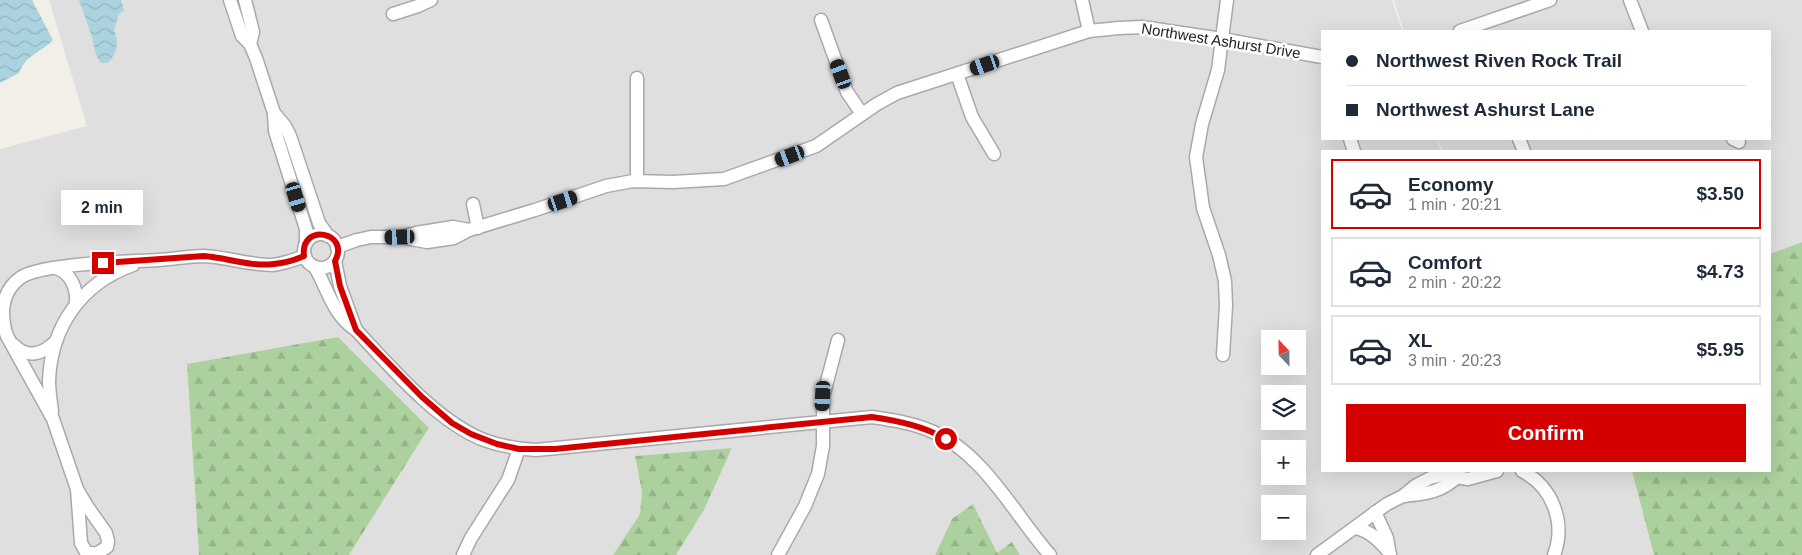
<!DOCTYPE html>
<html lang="en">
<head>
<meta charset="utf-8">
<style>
  body { margin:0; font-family:Helvetica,sans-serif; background:#f6f6f7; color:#1f2937; height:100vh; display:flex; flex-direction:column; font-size:19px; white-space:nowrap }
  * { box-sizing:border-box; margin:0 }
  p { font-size:16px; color:#747a83 }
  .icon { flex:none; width:28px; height:28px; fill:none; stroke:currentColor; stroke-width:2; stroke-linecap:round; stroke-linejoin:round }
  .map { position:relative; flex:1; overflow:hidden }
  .details { position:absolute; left:1321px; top:150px; width:450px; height:322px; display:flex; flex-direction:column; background:#fff; border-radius:0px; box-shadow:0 5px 20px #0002 }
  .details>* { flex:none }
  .top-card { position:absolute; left:1321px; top:30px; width:450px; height:110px; border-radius:0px; box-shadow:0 5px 20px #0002; display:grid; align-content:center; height:110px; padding:0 25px; background:#fff }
  .needle { width:32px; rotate:338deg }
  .controls { position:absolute; left:1261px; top:330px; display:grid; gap:10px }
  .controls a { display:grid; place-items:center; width:45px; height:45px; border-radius:0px; background:#fff; box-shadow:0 5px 20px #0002; font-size:25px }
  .end { position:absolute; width:22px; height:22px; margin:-11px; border:6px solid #d40000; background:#fff; box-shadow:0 0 0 2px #fff }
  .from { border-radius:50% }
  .bubble { position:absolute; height:35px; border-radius:0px; background:#fff; box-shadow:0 5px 20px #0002; font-size:16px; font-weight:800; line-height:35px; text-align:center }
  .car { position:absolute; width:15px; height:30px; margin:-15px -8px; border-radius:6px; box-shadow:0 0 4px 1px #0007; background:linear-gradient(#222 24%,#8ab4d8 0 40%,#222 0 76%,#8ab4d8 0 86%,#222 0) }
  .top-card b { display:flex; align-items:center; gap:18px; height:48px; font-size:19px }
  .top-card b+b { border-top:1px solid #e0e1e3 }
  .top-card i { width:12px; height:12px; background:#1f2937 }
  ul { padding:9px 0 0; list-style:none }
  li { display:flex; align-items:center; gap:15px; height:70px; margin:0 10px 8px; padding:0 15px; border:2px solid #e0e1e3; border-radius:0px }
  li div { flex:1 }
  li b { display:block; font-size:19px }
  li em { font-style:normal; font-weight:800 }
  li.active { border-color:#d40000 }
  li>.icon { width:45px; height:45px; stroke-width:1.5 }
  .button { display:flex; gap:10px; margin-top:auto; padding:10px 25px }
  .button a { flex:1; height:58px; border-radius:0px; background:#d40000; color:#fff; font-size:20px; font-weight:800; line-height:58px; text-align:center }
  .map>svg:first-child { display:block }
  .residential { fill:#e0dfdf; fill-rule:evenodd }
  .forest { fill:url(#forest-firs) }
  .water { fill:url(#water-waves) }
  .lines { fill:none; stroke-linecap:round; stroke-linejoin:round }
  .street-casing { stroke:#a9a9a9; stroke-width:15 }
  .street { stroke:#fff; stroke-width:12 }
  .route { stroke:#d40000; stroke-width:6 }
  .labels { text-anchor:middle; stroke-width:5; stroke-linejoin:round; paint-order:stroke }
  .street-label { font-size:15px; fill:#222; stroke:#fff }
</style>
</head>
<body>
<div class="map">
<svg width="1802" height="555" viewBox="0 0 1802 555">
  <defs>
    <pattern id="forest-firs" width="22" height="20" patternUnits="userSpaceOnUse" patternTransform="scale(1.25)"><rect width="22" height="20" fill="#add19e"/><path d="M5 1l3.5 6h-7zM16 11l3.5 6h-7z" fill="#95b388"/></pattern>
    <pattern id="water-waves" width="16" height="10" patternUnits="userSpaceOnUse" patternTransform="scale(1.25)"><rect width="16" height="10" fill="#aad3df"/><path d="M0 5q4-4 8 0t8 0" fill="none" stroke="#92b5bf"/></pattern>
  </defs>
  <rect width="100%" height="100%" fill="#f2efe9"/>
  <g class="residential">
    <path d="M49,0H1392L1402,31H1322V139H1437L1441,151H1322V471H1632L1654,555H1020L1012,542L997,554L952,519L935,555H676L704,510L732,448L635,456L642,492L640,514L613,555H349L429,429L187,365L199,555H0V149L87,126ZM1270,339H1298V366H1270ZM1270,394H1298V421H1270ZM1270,449H1298V476H1270ZM1270,504H1298V531H1270Z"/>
    <polygon points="1394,0 1802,0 1802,242 1770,254 1770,151 1442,151 1438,139 1770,139 1770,31 1404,31"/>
  </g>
  <g class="forest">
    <polygon points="1802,242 1802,555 1654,555 1632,471 1770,471 1770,254"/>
    <polygon points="338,337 429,428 349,555 199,555 187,364"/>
    <polygon points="732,448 704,510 676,555 613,555 640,514 642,492 635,456"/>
    <polygon points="973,504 997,553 1012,542 1020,555 935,555 952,519"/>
  </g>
  <g class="water">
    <path d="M0,0H32L53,40C41,53 26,54 19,73L0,83Z"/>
    <path d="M79,0H121L124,10L119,14L114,30C119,42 118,52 108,63H101L96,55L92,37Z"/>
  </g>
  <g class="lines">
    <defs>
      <g id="street">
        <polyline points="230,0 242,36 250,44 256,58 274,113 275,131 306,229 306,243"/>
        <polyline points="245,0 253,32 250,44"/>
        <polyline points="1082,0 1089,31"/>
        <polyline points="1630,0 1642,31"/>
        <polyline points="393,14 418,6 431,0"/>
        <polyline points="821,20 847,92 862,114"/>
        <polyline points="1460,31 1550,0"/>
        <polyline points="957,74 972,117 994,154"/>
        <polyline points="637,78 637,181"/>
        <polyline points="274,113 285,126 290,136 319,223 328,236"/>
        <polyline points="1350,139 1354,151"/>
        <polyline points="1519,139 1524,151"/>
        <polyline points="1733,139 1739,142"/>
        <polyline points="473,204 478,228"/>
        <circle cx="321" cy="251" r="17"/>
        <polyline points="400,237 427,242 454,238 469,230 535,210 606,186 633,181 673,182 724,179 816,146 877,104 897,93 1089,31 1119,28 1142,27 1222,39 1322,57"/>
        <polyline points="337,247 357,240 371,237 400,237 416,233 453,227 469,230"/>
        <polyline points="335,261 340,286 356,330"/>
        <path d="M315,267C328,290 333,315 356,330C391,367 436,421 484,440C500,446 519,449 536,450L872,417C893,420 912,423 931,431C983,452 1014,514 1050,555"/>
        <path d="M56,268C71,273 77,288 76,303"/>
        <path d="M14,345C27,359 43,354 55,342"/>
        <polyline points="1223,355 1226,306 1225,281 1219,255 1203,208 1196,157 1202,124 1218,70 1227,0"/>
        <path d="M52,412C51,402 49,391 49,381C51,326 82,283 133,265"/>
        <path d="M1522,471C1553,487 1566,523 1554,555"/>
        <path d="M77,489L87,506L106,533L108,541L107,547L96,554L86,552L81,543L77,489L53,419L7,336C0,315 1,292 20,278C40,263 130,262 158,260C174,259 189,256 204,256C227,257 248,265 272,265C283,264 294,260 305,256"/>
        <path d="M1403,496C1426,494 1443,492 1459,475"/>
        <polyline points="1375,512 1387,538 1390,555"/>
        <path d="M1355,528C1369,530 1379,540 1388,551"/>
        <polyline points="463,555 471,538 508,480 519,449"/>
        <polyline points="778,555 805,506 818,474 823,446 823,397 838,340"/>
        <polyline points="1317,555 1387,504 1403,496 1415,486 1430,478 1443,475 1468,479 1497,471"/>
      </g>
    </defs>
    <use href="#street" class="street-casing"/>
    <use href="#street" class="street"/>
  </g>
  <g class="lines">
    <path class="route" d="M103,263L204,256C228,258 251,267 274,264C285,263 295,260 304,256C300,222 351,232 335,261L340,286L356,330L422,397L452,423L471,434L497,444L519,449H555L872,417C899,421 923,426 946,439"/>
  </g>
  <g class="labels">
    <g class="street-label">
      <text transform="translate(1221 41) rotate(9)" y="5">Northwest Ashurst Drive</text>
    </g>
  </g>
</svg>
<div class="controls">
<a><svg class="needle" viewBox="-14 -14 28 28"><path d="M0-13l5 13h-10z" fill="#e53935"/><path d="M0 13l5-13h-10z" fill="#747a83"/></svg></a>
<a><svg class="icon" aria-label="layers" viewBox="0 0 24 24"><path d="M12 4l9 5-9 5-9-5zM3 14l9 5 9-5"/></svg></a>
<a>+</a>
<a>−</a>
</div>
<i class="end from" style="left:946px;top:439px"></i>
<i class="end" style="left:103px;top:263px"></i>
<div class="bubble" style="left:61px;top:190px;width:82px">2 min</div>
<i class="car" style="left:985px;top:65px;rotate:251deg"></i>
<i class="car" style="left:841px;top:74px;rotate:340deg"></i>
<i class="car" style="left:790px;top:156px;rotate:249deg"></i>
<i class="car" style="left:296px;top:197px;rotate:163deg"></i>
<i class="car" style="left:563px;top:201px;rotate:72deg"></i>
<i class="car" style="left:400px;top:237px;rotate:268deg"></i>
<i class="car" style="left:823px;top:396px;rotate:183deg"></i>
<div class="top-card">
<b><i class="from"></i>Northwest Riven Rock Trail</b>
<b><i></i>Northwest Ashurst Lane</b>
</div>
<section class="details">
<ul>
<li class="active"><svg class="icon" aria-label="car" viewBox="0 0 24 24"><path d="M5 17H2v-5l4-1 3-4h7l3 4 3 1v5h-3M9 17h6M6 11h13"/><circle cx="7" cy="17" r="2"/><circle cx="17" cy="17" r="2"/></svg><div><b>Economy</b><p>1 min · 20:21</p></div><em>$3.50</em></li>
<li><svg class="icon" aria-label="car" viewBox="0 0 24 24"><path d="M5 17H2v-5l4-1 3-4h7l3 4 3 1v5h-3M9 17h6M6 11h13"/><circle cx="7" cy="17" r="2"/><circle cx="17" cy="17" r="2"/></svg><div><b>Comfort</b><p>2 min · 20:22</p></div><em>$4.73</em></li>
<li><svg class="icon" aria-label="car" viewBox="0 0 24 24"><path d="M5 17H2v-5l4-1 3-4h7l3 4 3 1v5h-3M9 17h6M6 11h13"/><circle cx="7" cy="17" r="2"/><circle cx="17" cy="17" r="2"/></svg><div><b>XL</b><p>3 min · 20:23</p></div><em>$5.95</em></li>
</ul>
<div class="button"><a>Confirm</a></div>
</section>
</div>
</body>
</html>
